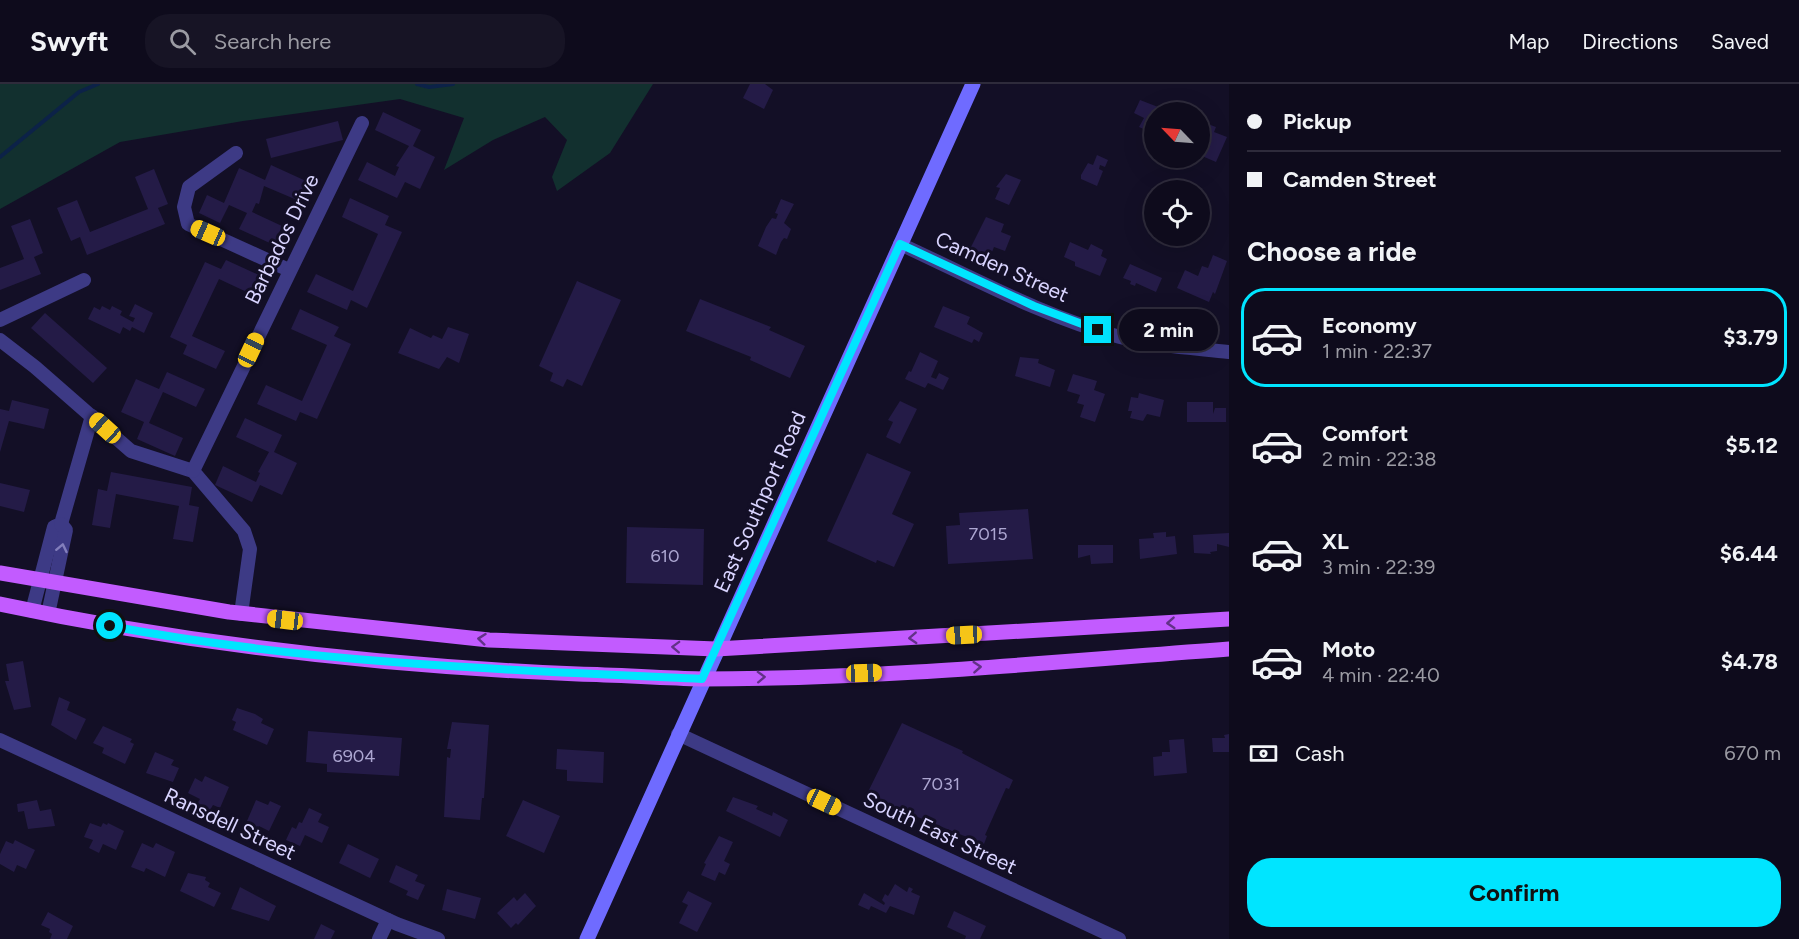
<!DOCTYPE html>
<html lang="en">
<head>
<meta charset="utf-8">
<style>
  body { margin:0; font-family:Figtree,sans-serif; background:#171425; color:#f1f3f6; height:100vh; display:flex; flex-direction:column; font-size:22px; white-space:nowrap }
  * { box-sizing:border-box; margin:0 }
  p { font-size:20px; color:#9b9ba3 }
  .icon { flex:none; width:33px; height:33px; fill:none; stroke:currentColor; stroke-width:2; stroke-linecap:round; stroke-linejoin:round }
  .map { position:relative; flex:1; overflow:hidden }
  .details { display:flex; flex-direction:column; background:#0e0b1c; width:570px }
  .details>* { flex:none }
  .guide { display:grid; align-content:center; height:132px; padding:0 18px; background:#0e0b1c }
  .needle { width:39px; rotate:295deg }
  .tools { position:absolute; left:1144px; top:18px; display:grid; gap:12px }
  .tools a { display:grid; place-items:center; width:66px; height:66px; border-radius:50%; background:#0e0b1c; box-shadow:0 6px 24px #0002,0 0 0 2px #2e2b3b; font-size:30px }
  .end { position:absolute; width:27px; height:27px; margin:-14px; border:8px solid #00e5ff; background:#111; box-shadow:0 0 0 3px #111 }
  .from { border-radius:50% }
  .bubble { position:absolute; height:42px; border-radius:21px; background:#0e0b1c; box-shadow:0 6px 24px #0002,0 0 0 2px #2e2b3b; font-size:20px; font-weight:700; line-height:42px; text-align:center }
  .car { position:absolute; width:18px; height:36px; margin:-18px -9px; border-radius:8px; box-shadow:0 0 4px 2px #0007; background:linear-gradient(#f5c518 24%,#345 0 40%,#f5c518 0 76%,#345 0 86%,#f5c518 0) }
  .guide b { display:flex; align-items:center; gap:21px; height:57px; font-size:22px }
  .guide b+b { border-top:2px solid #2e2b3b }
  .guide i { width:15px; height:15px; background:#f1f3f6 }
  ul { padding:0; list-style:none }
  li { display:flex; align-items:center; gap:18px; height:99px; margin:0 12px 9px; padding:0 6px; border:3px solid transparent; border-radius:24px }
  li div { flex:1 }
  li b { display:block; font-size:22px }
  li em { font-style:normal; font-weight:700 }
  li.active { border-color:#00e5ff }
  li>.icon { width:54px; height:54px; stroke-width:1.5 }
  h2 { padding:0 18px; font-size:27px; line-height:72px }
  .pay { display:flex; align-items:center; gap:15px; height:66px; padding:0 18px; font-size:22px }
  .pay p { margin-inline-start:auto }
  .cta { display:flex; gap:12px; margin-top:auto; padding:12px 18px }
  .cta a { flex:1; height:69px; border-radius:24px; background:#00e5ff; color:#111; font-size:24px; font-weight:700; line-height:69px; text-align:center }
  header { display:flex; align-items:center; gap:36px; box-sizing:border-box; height:84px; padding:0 30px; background:#0e0b1c; border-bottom:2px solid #2e2b3b }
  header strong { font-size:28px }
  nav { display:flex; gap:33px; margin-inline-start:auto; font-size:21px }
  .search { width:420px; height:54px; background:#171425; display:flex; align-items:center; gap:15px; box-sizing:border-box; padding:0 21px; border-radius:24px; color:#9b9ba3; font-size:22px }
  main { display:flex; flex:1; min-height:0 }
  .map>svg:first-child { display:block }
  .green { fill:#12302f }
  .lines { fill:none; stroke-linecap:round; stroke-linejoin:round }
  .stream { stroke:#0c2248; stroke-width:4 }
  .building { fill:#241b47 }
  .street { stroke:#3d3a85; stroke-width:14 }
  .secondary { stroke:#6f6bff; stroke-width:15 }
  .primary { stroke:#c25bff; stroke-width:15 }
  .oneway { stroke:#837fbc }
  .oneway2 { stroke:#623188 }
  .route { stroke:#00e5ff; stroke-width:8 }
  .labels { text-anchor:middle; stroke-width:6; stroke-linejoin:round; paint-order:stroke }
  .number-label { font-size:18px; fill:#aca6d1 }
  .street-label { font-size:21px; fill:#d9d4ff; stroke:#130f26 }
</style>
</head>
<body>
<header>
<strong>Swyft</strong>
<div class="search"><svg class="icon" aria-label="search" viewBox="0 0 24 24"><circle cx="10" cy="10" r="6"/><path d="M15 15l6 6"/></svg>Search here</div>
<nav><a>Map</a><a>Directions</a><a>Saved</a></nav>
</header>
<main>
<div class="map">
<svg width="1229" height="855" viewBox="0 0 1229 855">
  <rect width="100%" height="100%" fill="#130f26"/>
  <polygon class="green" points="0,0 653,0 610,69 557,107 552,93 567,56 545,33 493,56 444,86 464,34 400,15 243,37 120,58 0,125"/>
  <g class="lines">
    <g class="stream">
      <polyline points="417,0 429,3 453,0"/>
      <polyline points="0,73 79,8 98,0"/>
    </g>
  </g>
  <g class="building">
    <polygon points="750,0 765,0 773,6 764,25 743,14"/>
    <polygon points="1140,16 1171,28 1155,28 1153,49 1139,43 1144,34 1134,29"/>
    <polygon points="383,28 421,46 413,62 435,73 420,105 405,98 397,114 358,96 367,78 395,92 399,83 396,82 409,62 375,46"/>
    <polygon points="338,37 343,56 271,74 266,55"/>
    <polygon points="1205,39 1216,43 1214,48 1227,53 1216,78 1202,72 1205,65 1200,63 1200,40 1204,42"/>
    <polygon points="1097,71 1108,76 1105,83 1100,81 1099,85 1103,87 1097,102 1081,95 1081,91 1088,79 1093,81"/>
    <polygon points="271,81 306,97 297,116 264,102 259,120 256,119 252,128 282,142 274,161 239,145 247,129 229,121 220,139 199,129 207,111 224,119 239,84 265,96"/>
    <polygon points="154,85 168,120 158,124 165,140 87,171 80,153 71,157 57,124 77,116 90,148 148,125 135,93"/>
    <polygon points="1006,90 1021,96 1009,121 995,115 1000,104 996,103"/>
    <polygon points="350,114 389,132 385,141 402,148 367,224 351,216 347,226 307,208 316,190 353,207 378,150 342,133"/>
    <polygon points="781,115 794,120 784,139 791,145 787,155 784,154 781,158 776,171 758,162 766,143 772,134 776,135 778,130 775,129"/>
    <polygon points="986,133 1004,140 1001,148 1011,152 1005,167 994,163 990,173 970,165"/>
    <polygon points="30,135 43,169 34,173 41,190 0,206 0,184 24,175 11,142"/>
    <polygon points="1070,158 1088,166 1091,160 1103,166 1101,172 1107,175 1100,192 1075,182 1075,178 1064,173"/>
    <polygon points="1213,171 1227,177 1215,210 1213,208 1209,218 1177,204 1185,186 1198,192 1202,182 1208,184"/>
    <polygon points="226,176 259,191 251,210 219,195 192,252 225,267 216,285 183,270 187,261 170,253 205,178 221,185"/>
    <polygon points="1130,180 1162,194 1156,208 1136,199 1135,202 1130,200 1131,197 1123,194"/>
    <polygon points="577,197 621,216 582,302 567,295 563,303 550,297 553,289 539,282"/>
    <polygon points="700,215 771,243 769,246 805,262 790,294 750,276 751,273 686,247"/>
    <polygon points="135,220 153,229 144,249 132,243 130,247 123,243 120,250 88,235 94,223 100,226 102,222 110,226 112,222 122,227 120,231 133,238 135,234 129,232"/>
    <polygon points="943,222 970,233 967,240 983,249 979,258 974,255 972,259 934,243"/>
    <polygon points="300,225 339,243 334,252 351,260 317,335 300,328 296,337 257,320 266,301 302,317 327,261 291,245"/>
    <polygon points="45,229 107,284 93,299 31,244"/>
    <polygon points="448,243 469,250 459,279 447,273 439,285 398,269 410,244 431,254 433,251 442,255"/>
    <polygon points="920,268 938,277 931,293 936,295 939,289 949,294 943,306 928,299 925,304 905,295 909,287 911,288"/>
    <polygon points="1020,273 1039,275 1038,279 1055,286 1050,303 1015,292"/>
    <polygon points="167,288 205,305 196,323 163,308 149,339 183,354 175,372 137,355 144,338 121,328 136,295 159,305"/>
    <polygon points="1073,290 1097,297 1094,306 1105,310 1095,338 1080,333 1084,321 1077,319 1080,311 1067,307"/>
    <polygon points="1139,309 1164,316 1160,333 1147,330 1143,337 1130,334 1132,327 1128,327 1131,313 1138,314"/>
    <polygon points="12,316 49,325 44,345 9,337 0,368 0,325 9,327"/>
    <polygon points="900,317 917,325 900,360 886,353 893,338 888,336"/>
    <polygon points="1187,318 1213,318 1213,330 1215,324 1226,324 1226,338 1187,338"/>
    <polygon points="245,334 282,351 274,368 297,379 282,411 260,401 252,418 215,401 223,382 256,398 260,389 258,388 269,368 236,353"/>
    <polygon points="867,369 911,388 892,430 914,440 894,483 877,476 876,479 827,457"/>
    <polygon points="111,388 192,403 189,421 199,423 193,458 173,455 179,422 116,410 110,444 92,441 98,405 107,407"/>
    <polygon points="0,399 30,406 24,428 0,422"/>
    <polygon points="1028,425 1033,475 948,480 946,442 960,441 959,429"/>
    <polygon points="627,443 704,445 703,501 626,499"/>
    <polygon points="1166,448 1166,453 1175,452 1177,470 1140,475 1139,455 1154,454 1153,449"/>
    <polygon points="1229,449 1229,463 1217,460 1217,467 1210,468 1211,470 1194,469 1193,451"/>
    <polygon points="1078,461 1113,461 1113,479 1091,480 1090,471 1078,474"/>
    <polygon points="23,577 31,623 14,626 5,597 9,597 6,580"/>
    <polygon points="59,613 70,618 67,626 86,635 76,656 51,641"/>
    <polygon points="237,624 255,630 263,635 261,639 274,645 267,661 233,646 236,638 232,636"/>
    <polygon points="452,638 489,641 484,714 482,714 480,736 444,733 447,673 450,674 451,665 447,665"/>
    <polygon points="902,639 963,667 962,669 1013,696 1009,705 1006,704 985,751 987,752 984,760 866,712"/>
    <polygon points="103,642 132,655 130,658 134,660 125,680 102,669 104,664 93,659"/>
    <polygon points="308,647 402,654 399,692 327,688 327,680 306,678"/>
    <polygon points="1229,650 1229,668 1213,668 1212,654 1225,654 1224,651"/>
    <polygon points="1184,655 1187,689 1154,692 1153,673 1162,672 1162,668 1170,668 1169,656"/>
    <polygon points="557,665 604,668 603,699 567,697 567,686 556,685"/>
    <polygon points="155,668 174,676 171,681 179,684 173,698 146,689"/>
    <polygon points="205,692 229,703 220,724 213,721 210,726 197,720 200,715 188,709 195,694 202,698"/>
    <polygon points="733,713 758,722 756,725 772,732 773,728 788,736 780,753 726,727"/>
    <polygon points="37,716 40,727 51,725 55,742 28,745 24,727 18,728 17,720"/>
    <polygon points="256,716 268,721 270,717 281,722 269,747 259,742 258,744 247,737"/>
    <polygon points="523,716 560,732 544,769 506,752"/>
    <polygon points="309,724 322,730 318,738 329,743 322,759 305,751 300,762 286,756 292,743 296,745 299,738 302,739"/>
    <polygon points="90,739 101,743 103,739 107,741 108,739 124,747 116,766 103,760 99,769 89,764 93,756 84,753"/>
    <polygon points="719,752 733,758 724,777 730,780 725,791 719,788 715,797 701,791 706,780 704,779"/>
    <polygon points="15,756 35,766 26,785 17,781 14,788 0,780 0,770 6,757 13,760"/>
    <polygon points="142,759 153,764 156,759 175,768 165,793 146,784 144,788 131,783"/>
    <polygon points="348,760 379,775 370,794 339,779"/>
    <polygon points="396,781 418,791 415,797 425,801 418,816 406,811 408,807 389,798"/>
    <polygon points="188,789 206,793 205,796 210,799 208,803 221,809 214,823 180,807"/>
    <polygon points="895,800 907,808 909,803 913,805 911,808 920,812 914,831 890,822 886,829 871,822 869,826 858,821 864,809 884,821 885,819 882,816 885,810 888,812"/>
    <polygon points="240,803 276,822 269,837 231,825"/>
    <polygon points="447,805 481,814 475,835 442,826"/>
    <polygon points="688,807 712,819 697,848 679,839 688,821 682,818"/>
    <polygon points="525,809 536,822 518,841 516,839 511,844 497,829 514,813 517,817"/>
    <polygon points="954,827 986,842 980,855 965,855 966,852 947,843"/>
    <polygon points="48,828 73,842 67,855 50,855 52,850 49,848 50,845 41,841"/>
    <polygon points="321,840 335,847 331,855 314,855"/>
  </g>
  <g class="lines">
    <g class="street">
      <polyline points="236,69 189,103 184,123 188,140 289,186"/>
      <path d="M900,160C972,193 1044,233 1120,253C1156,262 1193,264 1229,268"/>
      <polyline points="0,236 84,196"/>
      <polyline points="0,256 35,283 131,367 193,387 244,447 250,465 241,530"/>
      <polyline points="193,387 362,39"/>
      <polyline points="32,527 54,443 61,440 92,332"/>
      <polyline points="48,530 66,446 61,440"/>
      <polyline points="678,650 1119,855"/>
      <polyline points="0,656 397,840 438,855"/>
      <polyline points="379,855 388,836"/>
    </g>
    <polyline class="secondary" points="587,855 973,0"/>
    <g class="primary">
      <polyline points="0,489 229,528 489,556 716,565 1229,535"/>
      <path d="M0,520C191,561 383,582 578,590C620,591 661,594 702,595C878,595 1054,578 1229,565"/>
    </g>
  </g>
  <defs><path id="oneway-chevron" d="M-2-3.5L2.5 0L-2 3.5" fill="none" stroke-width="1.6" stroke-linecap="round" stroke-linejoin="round" transform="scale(1.5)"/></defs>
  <use class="oneway" href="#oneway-chevron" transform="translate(62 464) rotate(-78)"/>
  <g class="oneway2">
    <use href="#oneway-chevron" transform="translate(1171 539) rotate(176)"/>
    <use href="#oneway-chevron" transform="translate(913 554) rotate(177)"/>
    <use href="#oneway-chevron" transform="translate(482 555) rotate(-174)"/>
    <use href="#oneway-chevron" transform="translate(676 563) rotate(-178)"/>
    <use href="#oneway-chevron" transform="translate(977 583) rotate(-4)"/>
    <use href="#oneway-chevron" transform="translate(761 593) rotate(-2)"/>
  </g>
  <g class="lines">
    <path class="route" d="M110,542C306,579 504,586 702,595L900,160L1034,222L1098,246"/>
  </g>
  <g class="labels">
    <g class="number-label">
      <text x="988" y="456">7015</text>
      <text x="665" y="478">610</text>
      <text x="354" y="678">6904</text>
      <text x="941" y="706">7031</text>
    </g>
    <g class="street-label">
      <text transform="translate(282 155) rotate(-64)" y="7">Barbados Drive</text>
      <text transform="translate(1002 183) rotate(24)" y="7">Camden Street</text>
      <text transform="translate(760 418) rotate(-66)" y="7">East Southport Road</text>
      <text transform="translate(230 740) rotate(25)" y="7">Ransdell Street</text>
      <text transform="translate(940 749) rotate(25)" y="7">South East Street</text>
    </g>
  </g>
</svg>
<div class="tools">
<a><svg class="needle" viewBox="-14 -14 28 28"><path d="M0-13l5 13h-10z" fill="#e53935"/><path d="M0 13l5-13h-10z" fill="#9b9ba3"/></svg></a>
<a><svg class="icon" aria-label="locate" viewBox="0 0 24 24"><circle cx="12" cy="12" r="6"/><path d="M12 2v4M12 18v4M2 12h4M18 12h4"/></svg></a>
</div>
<i class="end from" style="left:110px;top:542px"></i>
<i class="end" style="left:1098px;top:246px"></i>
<div class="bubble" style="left:1119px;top:225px;width:99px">2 min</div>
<i class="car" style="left:208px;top:149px;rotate:294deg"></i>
<i class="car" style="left:251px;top:266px;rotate:25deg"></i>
<i class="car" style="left:105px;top:344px;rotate:312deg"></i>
<i class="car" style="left:285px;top:536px;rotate:277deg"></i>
<i class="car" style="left:964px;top:551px;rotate:267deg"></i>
<i class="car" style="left:864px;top:589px;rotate:88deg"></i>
<i class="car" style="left:824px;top:718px;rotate:115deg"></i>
</div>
<section class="details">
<div class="guide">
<b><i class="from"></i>Pickup</b>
<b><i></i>Camden Street</b>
</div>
<h2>Choose a ride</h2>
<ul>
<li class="active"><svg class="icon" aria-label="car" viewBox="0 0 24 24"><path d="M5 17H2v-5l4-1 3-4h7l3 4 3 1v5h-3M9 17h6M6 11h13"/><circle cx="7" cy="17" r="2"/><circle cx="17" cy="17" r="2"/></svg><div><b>Economy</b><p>1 min · 22:37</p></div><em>$3.79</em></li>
<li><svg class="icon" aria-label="car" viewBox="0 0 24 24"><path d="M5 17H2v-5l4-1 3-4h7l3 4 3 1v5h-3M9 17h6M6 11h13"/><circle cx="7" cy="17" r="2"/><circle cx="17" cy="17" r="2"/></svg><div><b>Comfort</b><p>2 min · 22:38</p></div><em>$5.12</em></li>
<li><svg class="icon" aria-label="car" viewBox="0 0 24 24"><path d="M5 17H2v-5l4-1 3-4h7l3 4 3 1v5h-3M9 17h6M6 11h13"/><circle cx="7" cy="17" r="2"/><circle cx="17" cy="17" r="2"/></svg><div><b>XL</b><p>3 min · 22:39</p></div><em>$6.44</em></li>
<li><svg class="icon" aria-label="car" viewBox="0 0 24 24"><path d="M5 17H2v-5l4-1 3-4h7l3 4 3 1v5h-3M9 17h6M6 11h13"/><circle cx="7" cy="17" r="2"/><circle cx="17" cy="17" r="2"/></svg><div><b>Moto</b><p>4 min · 22:40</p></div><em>$4.78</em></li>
</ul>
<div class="pay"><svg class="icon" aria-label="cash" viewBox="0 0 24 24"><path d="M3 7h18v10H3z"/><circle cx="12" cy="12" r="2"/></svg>Cash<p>670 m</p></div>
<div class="cta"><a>Confirm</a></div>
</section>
</main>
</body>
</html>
